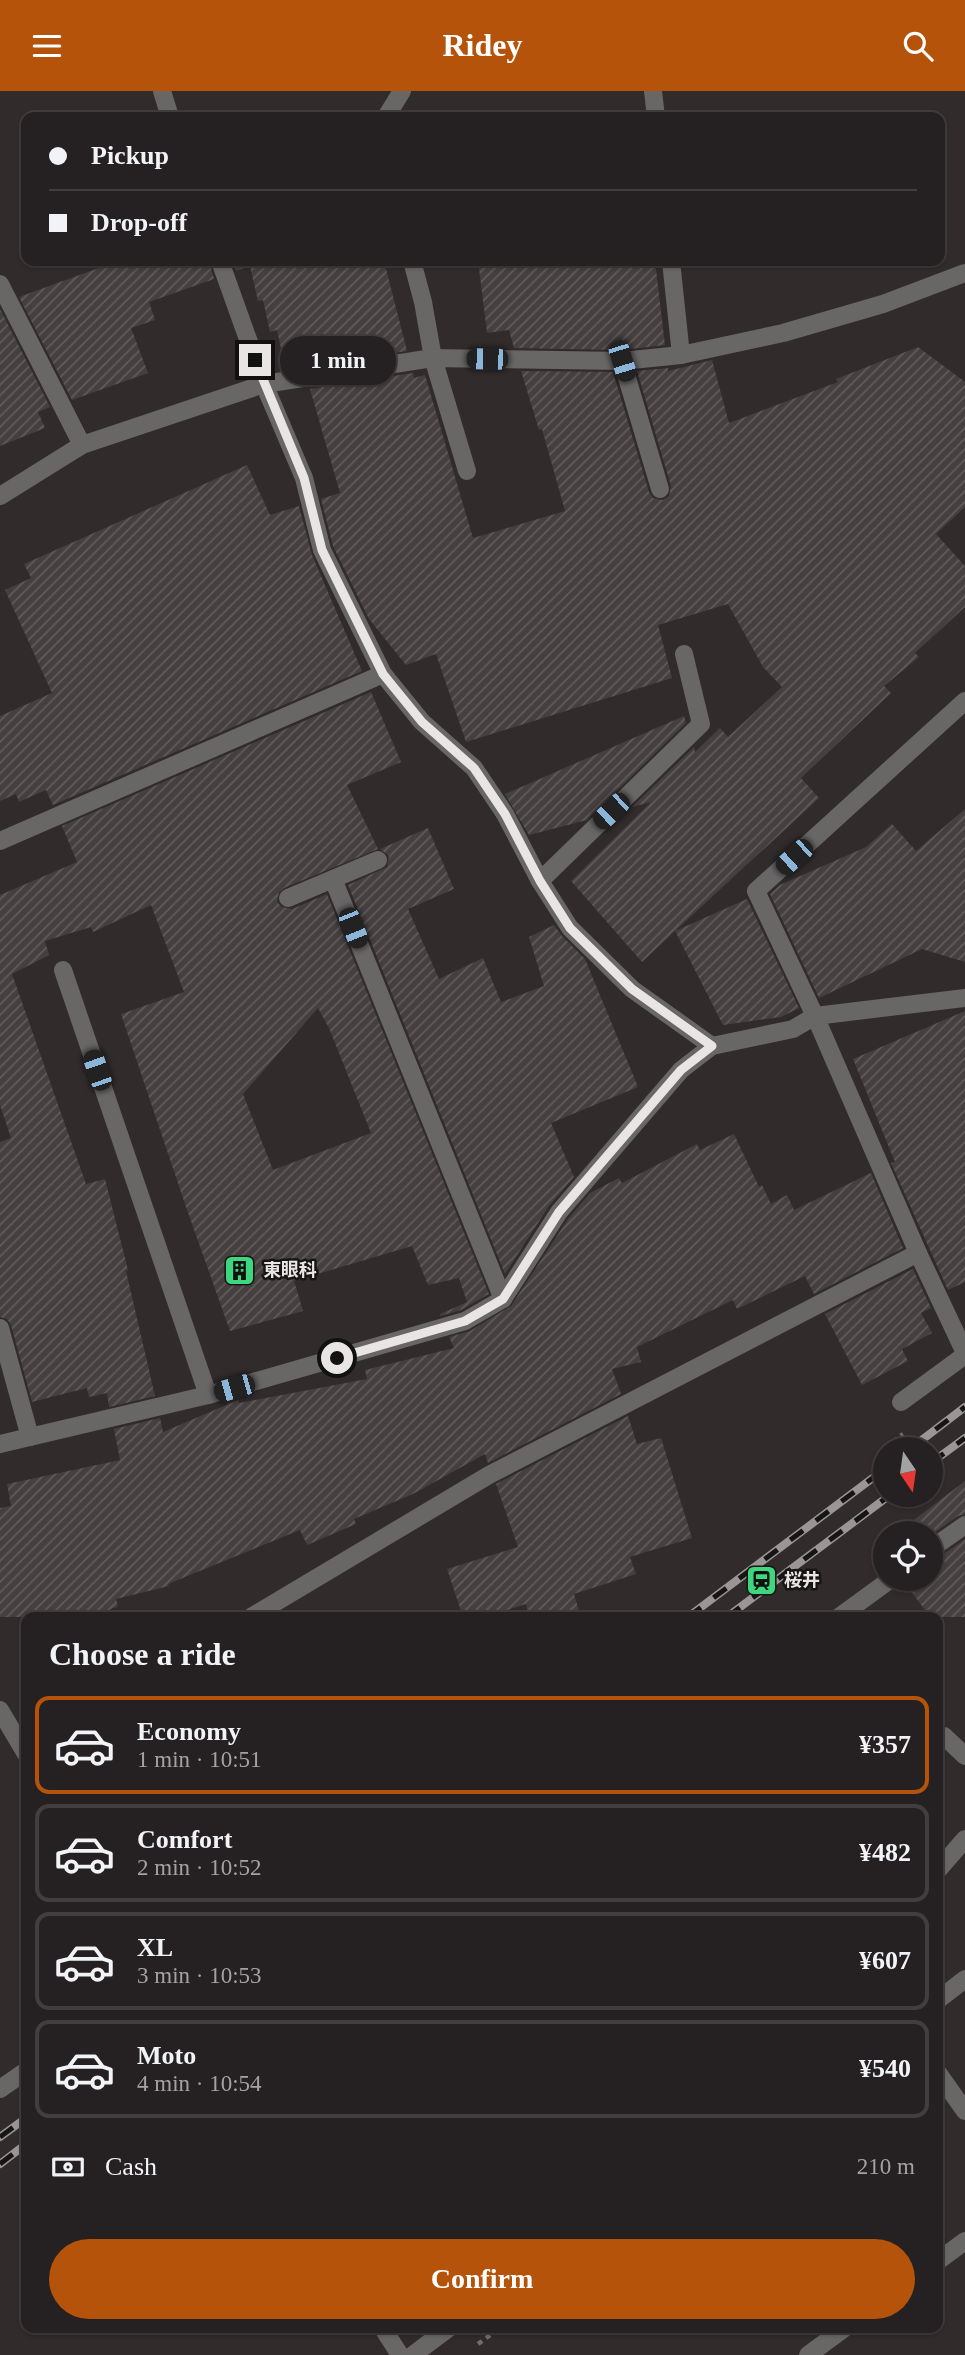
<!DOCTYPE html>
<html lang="en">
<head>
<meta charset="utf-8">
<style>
  body { margin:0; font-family:"Times New Roman","Noto Sans JP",serif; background:#2d282a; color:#f1f3f6; height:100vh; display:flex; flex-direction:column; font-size:26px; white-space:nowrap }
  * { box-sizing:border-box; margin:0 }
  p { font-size:23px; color:#a3a3a5 }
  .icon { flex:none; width:38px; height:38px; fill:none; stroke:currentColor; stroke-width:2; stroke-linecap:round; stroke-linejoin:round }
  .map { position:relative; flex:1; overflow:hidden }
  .sheet { position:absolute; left:21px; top:1521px; width:922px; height:721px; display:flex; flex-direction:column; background:#252021; border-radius:14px; box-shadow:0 2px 5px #0004,0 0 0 2px #423e3f }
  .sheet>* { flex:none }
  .banner { position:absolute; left:21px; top:21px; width:924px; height:154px; border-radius:14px; box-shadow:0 2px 5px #0004,0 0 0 2px #423e3f; display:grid; align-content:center; height:154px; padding:0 28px; background:#252021 }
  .needle { width:46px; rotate:167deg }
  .controls { position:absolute; left:873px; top:1346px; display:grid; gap:14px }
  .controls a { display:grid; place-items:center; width:70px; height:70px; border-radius:50%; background:#252021; box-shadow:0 2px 5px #0004,0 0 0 2px #423e3f; font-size:35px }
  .end { position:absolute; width:32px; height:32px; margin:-16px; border:9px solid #e9e5e5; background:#111; box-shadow:0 0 0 4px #111 }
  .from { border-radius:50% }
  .bubble { position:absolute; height:49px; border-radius:24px; background:#252021; box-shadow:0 2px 5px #0004,0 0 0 2px #423e3f; font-size:23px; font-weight:800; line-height:49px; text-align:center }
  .car { position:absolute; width:21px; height:42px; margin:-21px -10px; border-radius:9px; box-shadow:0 0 5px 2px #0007; background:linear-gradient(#222 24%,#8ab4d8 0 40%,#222 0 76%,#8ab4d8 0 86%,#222 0) }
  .banner b { display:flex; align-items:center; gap:24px; height:66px; font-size:26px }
  .banner b+b { border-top:2px solid #423e3f }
  .banner i { width:18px; height:18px; background:#f1f3f6 }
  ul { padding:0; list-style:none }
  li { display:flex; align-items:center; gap:21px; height:98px; margin:0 14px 10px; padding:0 14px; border:4px solid #423e3f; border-radius:14px }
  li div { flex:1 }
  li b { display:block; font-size:26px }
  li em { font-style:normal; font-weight:800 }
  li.selected { border-color:#b45309 }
  li>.icon { width:63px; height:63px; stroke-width:1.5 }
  h2 { padding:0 28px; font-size:32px; line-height:84px }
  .pay { display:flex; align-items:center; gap:18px; height:77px; padding:0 28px; font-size:26px }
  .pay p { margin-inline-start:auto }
  .primary-button { display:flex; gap:14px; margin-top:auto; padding:14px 28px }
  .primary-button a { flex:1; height:80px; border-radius:42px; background:#b45309; color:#fff; font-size:28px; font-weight:800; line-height:80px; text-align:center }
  header { display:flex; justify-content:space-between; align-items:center; height:91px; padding:0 28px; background:#b45309; color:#fff; font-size:32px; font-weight:800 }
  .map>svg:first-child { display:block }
  .building { fill:url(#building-hatch); fill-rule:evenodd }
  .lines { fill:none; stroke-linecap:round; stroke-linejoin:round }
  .path { stroke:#736e6e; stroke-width:4.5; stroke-dasharray:5 5; stroke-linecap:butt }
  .minor { stroke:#696666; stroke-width:18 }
  .rail-casing { stroke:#9b9696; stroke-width:8 }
  .rail { stroke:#171415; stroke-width:5; stroke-dasharray:16; stroke-linecap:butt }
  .route { stroke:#e9e5e5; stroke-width:9 }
  .labels { text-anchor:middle; stroke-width:5; stroke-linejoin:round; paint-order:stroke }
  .poi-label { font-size:18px; font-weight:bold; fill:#e9e5e5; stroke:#171415; text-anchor:start }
</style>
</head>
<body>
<header><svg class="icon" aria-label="menu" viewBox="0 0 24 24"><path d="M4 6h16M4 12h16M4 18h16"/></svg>Ridey<svg class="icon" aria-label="search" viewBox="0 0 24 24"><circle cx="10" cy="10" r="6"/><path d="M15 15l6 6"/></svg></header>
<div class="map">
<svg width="965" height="2264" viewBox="0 0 965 2264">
  <defs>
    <pattern id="building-hatch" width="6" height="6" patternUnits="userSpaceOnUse" patternTransform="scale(1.75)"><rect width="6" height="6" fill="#463f40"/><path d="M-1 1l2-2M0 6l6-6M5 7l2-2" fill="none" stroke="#615b5b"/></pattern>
  </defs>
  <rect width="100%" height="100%" fill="#312b2c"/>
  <g class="building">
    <polygon points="118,170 209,170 214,188 149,211 155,229 131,237 148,282 72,309 19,206"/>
    <polygon points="232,170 384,170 407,260 303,275 302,272 285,276 277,239 270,241 263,209 258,210 250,175 236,180"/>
    <polygon points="541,170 655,170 665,254 622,259 514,257 509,239 487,242 479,177"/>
    <polygon points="0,218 50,316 38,321 45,337 0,355"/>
    <polygon points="918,256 965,291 965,416 936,443 965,475 965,516 915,562 919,566 884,595 891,602 801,687 819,707 675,840 747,808 799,917 781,926 723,934 675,840 642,871 571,790 651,711 632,716 694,656 695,661 720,637 728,646 782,596 763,576 728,513 658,534 672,587 466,651 436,563 406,574 369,528 333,455 321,408 340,402 310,298 413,282 414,287 425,284 473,447 565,420 542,338 539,339 521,280 613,281 649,401 653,407 663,409 669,405 671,395 637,280 668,277 668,280 712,269 729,332 838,291 836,288"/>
    <polygon points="247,374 270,424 299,415 312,464 362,580 53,714 46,699 19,711 16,703 0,710 0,625 52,602 5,499 31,487 24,473"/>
    <path d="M371,601L401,671L347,694L378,758L284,797L279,801L277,811L282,816L292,818L327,803L489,1203L461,1219L440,1225V1223L467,1211L459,1187L428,1194L412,1155L294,1190L303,1220L230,1240L186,1116L121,923L184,901L151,814L93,841L91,836L45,850L49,864L12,883L86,1093L105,1088L128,1179L126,1180L155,1305L109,1316L107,1302L89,1306L87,1297L32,1311L11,1234L7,1228L0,1226V1051L11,1047L0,1014V804L77,771L62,735ZM318,917L329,937L371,1042L273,1079L243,1003Z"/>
    <polygon points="684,625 686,632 587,729 529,744 505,703"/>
    <polygon points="965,718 965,871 922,858 819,907 770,803 780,794 866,756 892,733 916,760"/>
    <polygon points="428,737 454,798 408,818 439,888 483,867 501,911 544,895 529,846 554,834 562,845 585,868 638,996 551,1032 574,1086 549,1115 505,1183 348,794 387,776 389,765 380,758"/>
    <polygon points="965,920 965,1191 948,1199 891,1072 895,1071 853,968"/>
    <polygon points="734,1043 759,1096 762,1094 771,1113 787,1104 794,1119 871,1082 903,1157 814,1203 805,1185 737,1218 733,1209 637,1256 641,1271 612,1278 621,1303 488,1372 485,1363 413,1403 354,1428 356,1433 307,1454 300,1439 168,1493 169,1495 116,1508 118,1515 93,1526 0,1526 0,1417 11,1415 7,1393 120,1369 114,1338 160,1327 163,1341 238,1309 239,1312 367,1288 365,1279 454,1257 449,1246 470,1240 511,1215 568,1128 590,1102 619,1087 622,1092 697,1053 700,1059"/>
    <polygon points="913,1178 931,1217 921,1222 932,1242 902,1258 908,1270 862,1294 825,1223"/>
    <polygon points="628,1325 637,1353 661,1347 692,1447 630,1466 636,1483 574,1503 581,1526 529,1526 526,1513 486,1526 463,1526 447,1478 518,1456 496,1393"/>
    <polygon points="965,1390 965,1423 958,1425 931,1444 931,1442 897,1442"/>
    <polygon points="965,1448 965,1526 930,1526 902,1488 931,1488 931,1469 938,1467"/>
  </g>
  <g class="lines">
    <g class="path">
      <polyline points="893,1351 903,1343"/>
      <polyline points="478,2253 501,2236"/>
    </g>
    <g class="minor">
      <polyline points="162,0 170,26"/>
      <polyline points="653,0 656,26"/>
      <polyline points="386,26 402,0"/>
      <polyline points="220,170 264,293 304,387 322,459 383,583 422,631 474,677 505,723 540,790 570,837 632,898 712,955"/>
      <polyline points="412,170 423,211 433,267 467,380"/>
      <polyline points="671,170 681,264"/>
      <polyline points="0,193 82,354"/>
      <polyline points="622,270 660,398"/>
      <polyline points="0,405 82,354 264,293 433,267 622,270 681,264 783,242 883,213 965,182"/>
      <polyline points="965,610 756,800 815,925 918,1162 965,1262"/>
      <polyline points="0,750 383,583"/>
      <polyline points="333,788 503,1208"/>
      <polyline points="540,790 701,633 684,563"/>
      <polyline points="288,807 378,769"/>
      <polyline points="63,879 208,1304"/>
      <polyline points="0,1237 30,1346"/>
      <polyline points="901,1311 965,1264"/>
      <polyline points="0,1353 208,1304 465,1230 503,1208 559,1121 681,979 712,955 793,938 815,925 965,907"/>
      <polyline points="931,1458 965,1434"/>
      <polyline points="251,1526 489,1384 918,1162"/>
      <polyline points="839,1526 891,1488"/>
      <polyline points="0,1619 26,1663"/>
      <polyline points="944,1645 965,1665"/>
      <polyline points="938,1779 965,1748"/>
      <polyline points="938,1909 965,1888"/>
      <polyline points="938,1982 965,2020"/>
      <polyline points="0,1998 26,1980"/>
      <polyline points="938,2170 965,2150"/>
      <polyline points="382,2236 400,2264"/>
      <polyline points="413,2264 450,2236"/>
      <polyline points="808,2264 846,2236"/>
    </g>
    <defs>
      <g id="rail">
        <polyline points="910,1358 965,1316"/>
        <polyline points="931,1372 965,1347"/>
        <polyline points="688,1526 886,1377"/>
        <polyline points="727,1526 890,1404"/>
        <polyline points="0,2046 26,2027"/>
        <polyline points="0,2073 26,2053"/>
      </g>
    </defs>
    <use href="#rail" class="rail-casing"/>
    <use href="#rail" class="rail"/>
  </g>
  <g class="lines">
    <polyline class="route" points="255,269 304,387 322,459 383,583 422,631 474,677 505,723 540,790 570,837 632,898 712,955 681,979 559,1121 503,1208 465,1230 337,1267"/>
  </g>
  <defs>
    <symbol id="building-square" viewBox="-11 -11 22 22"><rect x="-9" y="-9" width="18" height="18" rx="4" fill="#3cd77e" stroke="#171415"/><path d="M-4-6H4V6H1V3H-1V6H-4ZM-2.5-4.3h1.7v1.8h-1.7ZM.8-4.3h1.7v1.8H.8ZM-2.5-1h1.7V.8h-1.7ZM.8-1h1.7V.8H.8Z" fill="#111"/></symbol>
    <symbol id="station-square" viewBox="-11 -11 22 22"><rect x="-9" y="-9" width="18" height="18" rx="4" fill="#3cd77e" stroke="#171415"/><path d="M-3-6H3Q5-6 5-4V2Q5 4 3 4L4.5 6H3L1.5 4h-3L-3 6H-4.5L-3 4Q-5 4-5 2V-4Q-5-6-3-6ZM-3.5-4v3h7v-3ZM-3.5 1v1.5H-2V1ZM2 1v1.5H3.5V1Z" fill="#111"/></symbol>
  </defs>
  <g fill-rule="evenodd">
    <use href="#building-square" x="222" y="1162" width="35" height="35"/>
    <use href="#station-square" x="744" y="1472" width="35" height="35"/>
  </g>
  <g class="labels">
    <g class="poi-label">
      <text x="263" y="1185">東眼科</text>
      <text x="784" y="1495">桜井</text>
    </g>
  </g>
</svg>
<div class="controls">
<a><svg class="needle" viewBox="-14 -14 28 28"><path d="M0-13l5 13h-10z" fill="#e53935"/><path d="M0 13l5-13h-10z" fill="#a3a3a5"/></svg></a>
<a><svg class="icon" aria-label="locate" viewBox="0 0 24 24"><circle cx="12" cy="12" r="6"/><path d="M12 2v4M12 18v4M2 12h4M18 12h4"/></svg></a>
</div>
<i class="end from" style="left:337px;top:1267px"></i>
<i class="end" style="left:255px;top:269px"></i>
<div class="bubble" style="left:280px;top:245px;width:116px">1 min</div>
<i class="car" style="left:487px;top:268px;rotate:271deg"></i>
<i class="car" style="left:622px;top:270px;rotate:163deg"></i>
<i class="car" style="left:611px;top:720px;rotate:226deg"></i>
<i class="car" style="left:794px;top:766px;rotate:228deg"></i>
<i class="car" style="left:353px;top:837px;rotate:158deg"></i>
<i class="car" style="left:97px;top:979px;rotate:341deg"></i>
<i class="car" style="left:234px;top:1297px;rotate:254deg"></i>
<div class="banner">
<b><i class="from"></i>Pickup</b>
<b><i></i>Drop-off</b>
</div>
<section class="sheet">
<h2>Choose a ride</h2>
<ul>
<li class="selected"><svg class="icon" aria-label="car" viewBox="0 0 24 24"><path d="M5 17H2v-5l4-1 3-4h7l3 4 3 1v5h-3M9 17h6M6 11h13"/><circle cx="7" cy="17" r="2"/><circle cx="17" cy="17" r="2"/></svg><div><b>Economy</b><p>1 min · 10:51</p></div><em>¥357</em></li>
<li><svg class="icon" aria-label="car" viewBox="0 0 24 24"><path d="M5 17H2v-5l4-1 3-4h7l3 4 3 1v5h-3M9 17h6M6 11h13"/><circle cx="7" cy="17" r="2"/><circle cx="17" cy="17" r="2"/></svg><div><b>Comfort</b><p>2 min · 10:52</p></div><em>¥482</em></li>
<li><svg class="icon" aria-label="car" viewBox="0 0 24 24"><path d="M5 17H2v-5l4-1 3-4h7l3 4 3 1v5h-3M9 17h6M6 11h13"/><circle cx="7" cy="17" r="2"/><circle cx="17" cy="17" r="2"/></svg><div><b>XL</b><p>3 min · 10:53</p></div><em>¥607</em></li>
<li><svg class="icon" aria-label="car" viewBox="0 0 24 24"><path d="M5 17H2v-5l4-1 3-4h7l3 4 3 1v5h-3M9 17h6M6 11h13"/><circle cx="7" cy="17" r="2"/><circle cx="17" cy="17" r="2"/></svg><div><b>Moto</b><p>4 min · 10:54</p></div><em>¥540</em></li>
</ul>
<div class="pay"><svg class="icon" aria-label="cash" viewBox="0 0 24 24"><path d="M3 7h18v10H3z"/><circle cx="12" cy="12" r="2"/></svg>Cash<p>210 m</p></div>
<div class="primary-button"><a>Confirm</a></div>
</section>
</div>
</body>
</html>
